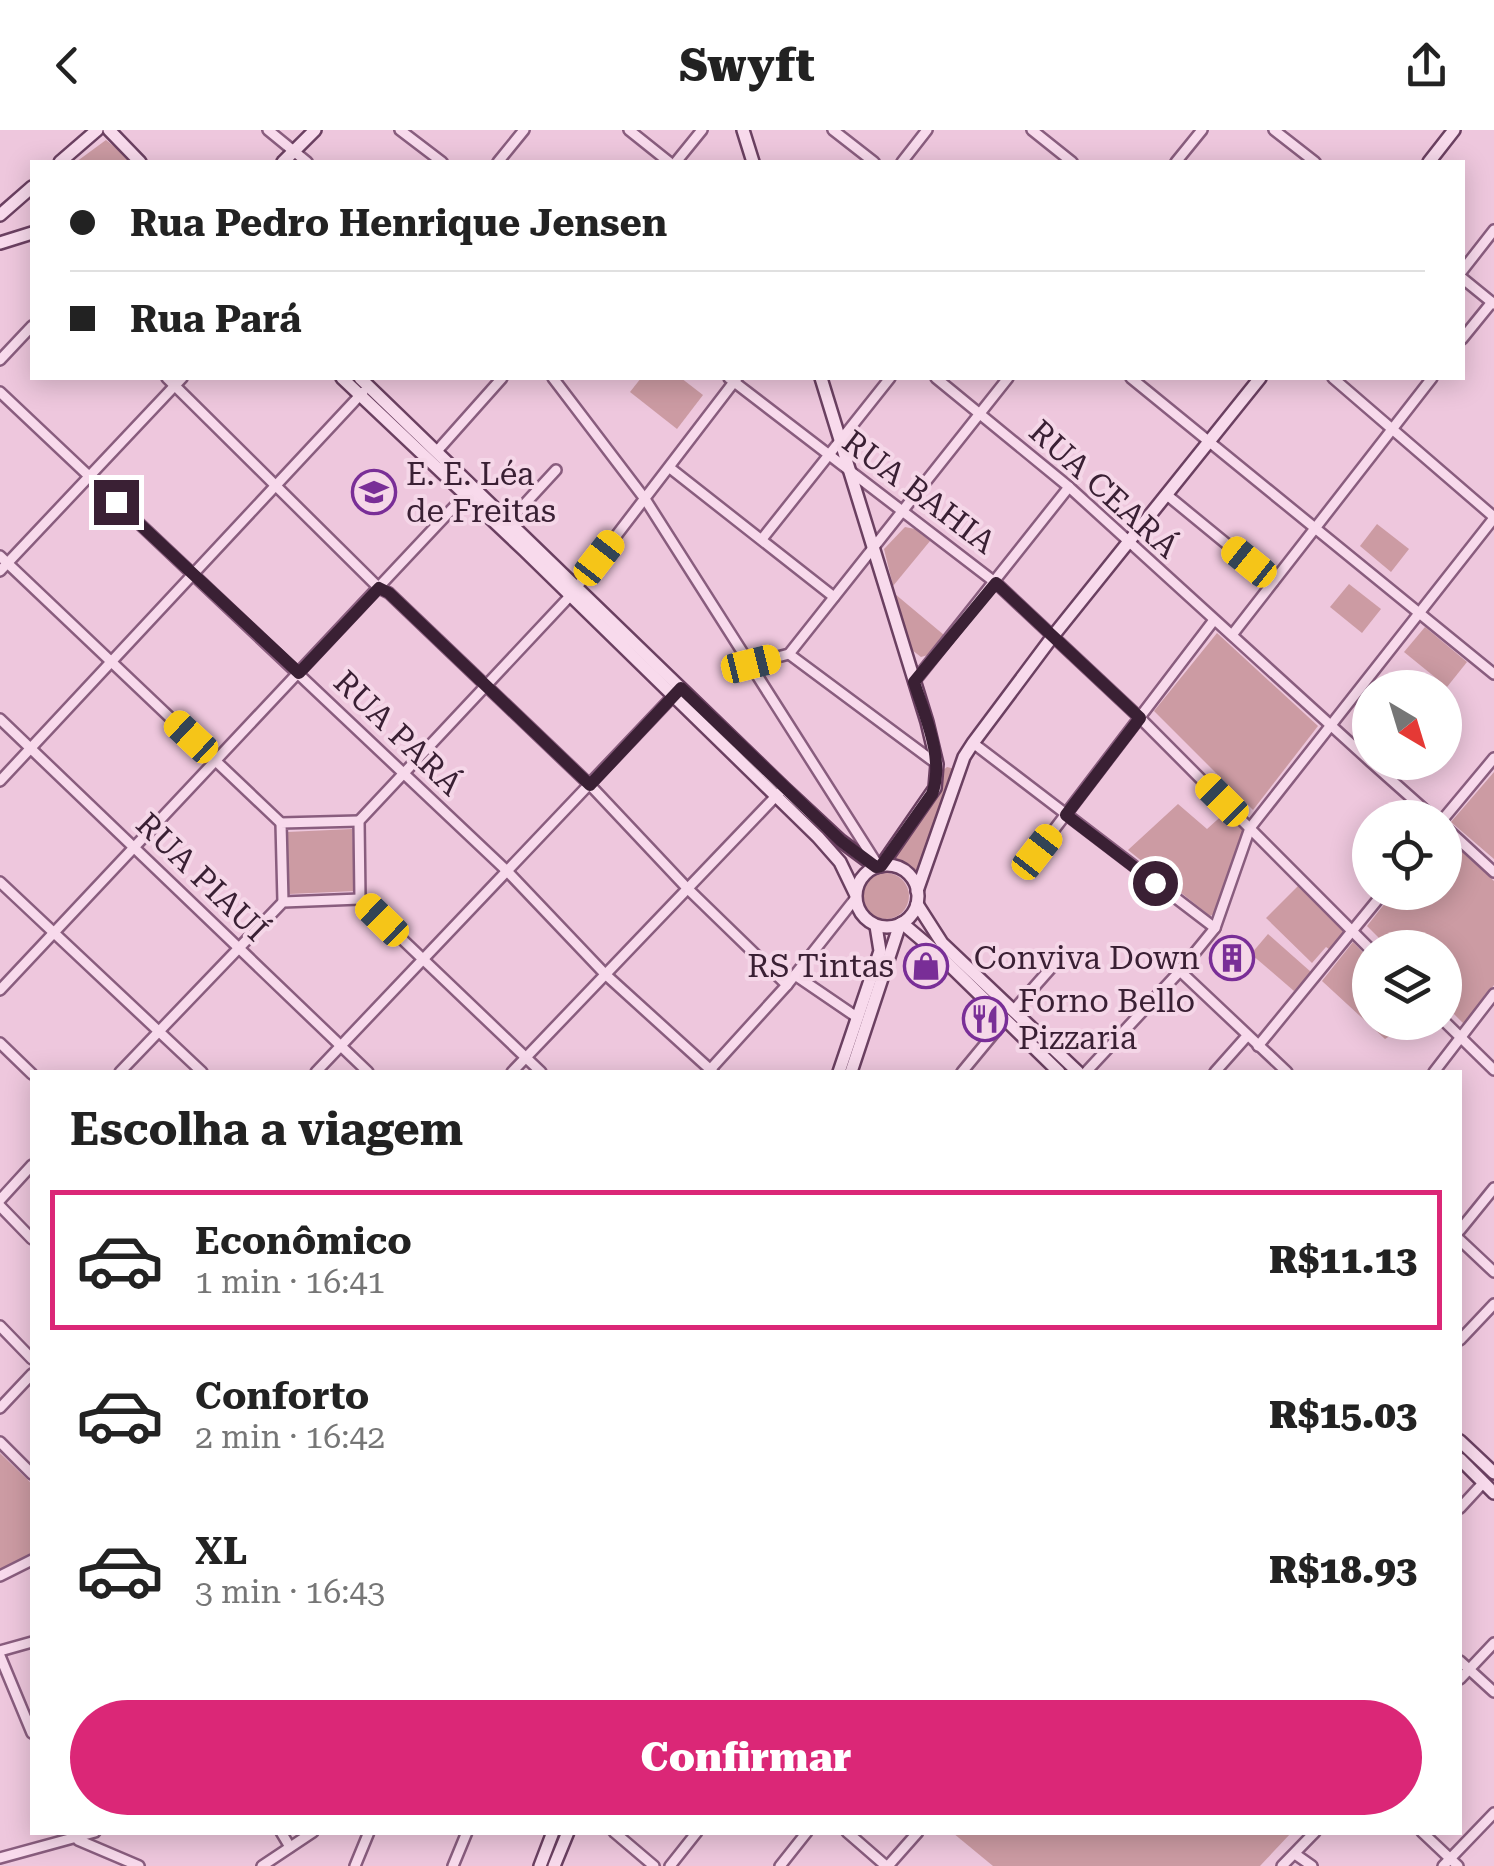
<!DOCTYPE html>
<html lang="pt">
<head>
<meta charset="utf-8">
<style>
  body { margin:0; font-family:"Roboto Serif",serif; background:#f6f6f6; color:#222; height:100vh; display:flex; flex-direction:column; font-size:38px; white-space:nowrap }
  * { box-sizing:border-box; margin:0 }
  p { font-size:32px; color:#767676 }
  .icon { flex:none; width:55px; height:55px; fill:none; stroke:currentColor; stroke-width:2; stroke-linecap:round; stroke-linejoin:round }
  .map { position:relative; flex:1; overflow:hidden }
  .side { position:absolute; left:30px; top:940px; width:1432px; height:765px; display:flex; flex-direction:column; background:#fff; border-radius:0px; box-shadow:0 5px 25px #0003 }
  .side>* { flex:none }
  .guide { position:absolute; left:30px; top:30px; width:1435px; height:220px; border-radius:0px; box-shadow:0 5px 25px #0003; display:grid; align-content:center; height:220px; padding:0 40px; background:#fff }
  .needle { width:65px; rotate:142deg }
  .buttons { position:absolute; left:1352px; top:540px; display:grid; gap:20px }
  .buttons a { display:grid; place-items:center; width:110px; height:110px; border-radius:50%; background:#fff; box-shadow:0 5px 25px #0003; font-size:50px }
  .end { position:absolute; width:45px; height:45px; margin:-22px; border:12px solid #3a2034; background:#fff; box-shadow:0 0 0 5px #fff }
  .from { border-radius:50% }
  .car { position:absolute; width:30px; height:60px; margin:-30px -15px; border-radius:12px; box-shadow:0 0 8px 2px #0007; background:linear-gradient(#f5c518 24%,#345 0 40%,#f5c518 0 76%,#345 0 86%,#f5c518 0) }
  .guide b { display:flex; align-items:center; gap:35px; height:95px; font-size:38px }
  .guide b+b { border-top:2px solid #e0e0e0 }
  .guide i { width:25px; height:25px; background:#222 }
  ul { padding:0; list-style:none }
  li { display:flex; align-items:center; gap:30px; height:140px; margin:0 20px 15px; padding:0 20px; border:5px solid transparent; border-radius:0px }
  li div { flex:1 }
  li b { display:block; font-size:38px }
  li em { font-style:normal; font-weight:800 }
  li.current { border-color:#db2777 }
  li>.icon { width:90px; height:90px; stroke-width:1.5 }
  h2 { padding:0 40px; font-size:45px; line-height:120px }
  .button { display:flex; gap:20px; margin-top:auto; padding:20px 40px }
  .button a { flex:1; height:115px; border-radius:60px; background:#db2777; color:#fff; font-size:40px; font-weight:800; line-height:115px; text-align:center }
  header { display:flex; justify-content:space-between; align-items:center; height:130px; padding:0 40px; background:#fff; font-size:45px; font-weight:800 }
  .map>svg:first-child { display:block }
  .green { fill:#cc9ba3 }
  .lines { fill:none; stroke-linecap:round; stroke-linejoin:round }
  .street-casing { stroke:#895d7e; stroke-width:14 }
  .secondary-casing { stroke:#6b4061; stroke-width:16 }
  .street { stroke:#f8daec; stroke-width:9 }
  .secondary { stroke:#f8daec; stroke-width:11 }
  .route { stroke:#3a2034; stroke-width:12 }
  .labels { text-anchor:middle; stroke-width:8; stroke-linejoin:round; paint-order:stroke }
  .poi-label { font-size:32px; fill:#3a2034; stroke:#f5d7e8; text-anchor:start }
  .street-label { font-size:32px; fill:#3a2034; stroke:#f5d7e8 }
</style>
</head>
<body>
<header><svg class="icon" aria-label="back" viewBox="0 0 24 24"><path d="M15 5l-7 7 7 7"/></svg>Swyft<svg class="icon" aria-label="share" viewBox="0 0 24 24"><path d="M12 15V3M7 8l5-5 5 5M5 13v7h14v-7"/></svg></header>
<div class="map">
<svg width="1494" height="1736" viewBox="0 0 1494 1736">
  <rect width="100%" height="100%" fill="#eec7dd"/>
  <g class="green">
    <polygon points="106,10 134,32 76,32"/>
    <polygon points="641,248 681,248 703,265 677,299 630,262"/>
    <polygon points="1377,394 1409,419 1391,442 1360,416"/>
    <polygon points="905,397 915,399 930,411 893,456 884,419"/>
    <polygon points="1349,454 1381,479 1362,503 1330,477"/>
    <polygon points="895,464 944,505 928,525 921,527 912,520"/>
    <polygon points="1425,497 1467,532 1447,557 1404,522"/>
    <polygon points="1217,503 1318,596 1253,680 1154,581"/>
    <polygon points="947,637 955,639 917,745 904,733 889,729 942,641"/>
    <polygon points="1494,642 1494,729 1451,692"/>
    <polygon points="1178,674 1207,699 1227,681 1242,697 1243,703 1214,784 1210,786 1128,720"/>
    <polygon points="352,699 355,761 289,764 287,702"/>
    <polygon points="1445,706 1494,751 1494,855 1465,895 1445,875 1445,818 1388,817 1367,796 1393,763 1445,762"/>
    <circle cx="886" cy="766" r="23"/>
    <polygon points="1299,755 1347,803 1333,822 1326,817 1312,833 1266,788"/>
    <polygon points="1268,804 1311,842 1294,861 1251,824"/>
    <polygon points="1353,812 1370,830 1370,892 1411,893 1385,909 1322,851"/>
    <polygon points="0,1323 32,1354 32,1425 0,1440"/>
    <polygon points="953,1703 1291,1703 1260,1736 993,1736"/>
  </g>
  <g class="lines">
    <defs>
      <g id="street">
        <polyline points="268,0 307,32"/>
        <polyline points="400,0 442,32"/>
        <polyline points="629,0 669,32"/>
        <polyline points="833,0 874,32"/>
        <polyline points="1032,0 1072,32"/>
        <polyline points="1274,0 1315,32"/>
        <polyline points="498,32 524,0"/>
        <polyline points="676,32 702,0"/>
        <polyline points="902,32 927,0"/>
        <polyline points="1176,32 1202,0"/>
        <polyline points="1462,141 1494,100"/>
        <polyline points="1462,148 1494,174"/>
        <polyline points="1462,209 1492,172"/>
        <polyline points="0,230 32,196"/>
        <polyline points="167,248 379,458 389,463 590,655 687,758 787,855"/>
        <polyline points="553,248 645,369 877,734"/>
        <polyline points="729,248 996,453 1140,588 1370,819"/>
        <polyline points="936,248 1069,357 1370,631"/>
        <polyline points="1131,248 1494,544"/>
        <polyline points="1333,248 1494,387"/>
        <polyline points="0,262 508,742 605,844 713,942"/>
        <polyline points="437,321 502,248"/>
        <polyline points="670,338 834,467"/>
        <polyline points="1167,365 1273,452"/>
        <polyline points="509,391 556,340"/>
        <polyline points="762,409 890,248"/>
        <polyline points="0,426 281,693"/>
        <polyline points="0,441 182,248"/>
        <polyline points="1232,505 1432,248"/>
        <polyline points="789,524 937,634"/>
        <polyline points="751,534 789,524 1008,248"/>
        <polyline points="914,552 1069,357"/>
        <polyline points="0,589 368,942"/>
        <polyline points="973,613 1215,798"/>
        <polyline points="1371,632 1434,688"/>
        <polyline points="0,651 363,262"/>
        <polyline points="1444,688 1494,628"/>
        <polyline points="1445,697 1494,742"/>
        <polyline points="1037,722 1214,490"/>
        <polyline points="0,752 202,942"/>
        <polyline points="360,769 359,691 570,466 737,248"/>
        <polyline points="360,769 541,942"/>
        <polyline points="283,772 281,693 359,691"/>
        <polyline points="1180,841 1287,942"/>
        <polyline points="795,845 858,888"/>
        <polyline points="0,860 468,362"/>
        <polyline points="1013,881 1058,830"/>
        <polyline points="1445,892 1494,940"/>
        <polyline points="0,913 32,944"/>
        <polyline points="1258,916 1384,762"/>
        <polyline points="120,942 283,772 360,769"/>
        <polyline points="316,942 676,563"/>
        <polyline points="512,942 779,663"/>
        <polyline points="708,942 787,855 855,769"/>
        <polyline points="962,942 1005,890"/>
        <polyline points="1086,942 1180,841 1215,798 1250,698 1494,388"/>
        <polyline points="1215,942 1247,906"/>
        <polyline points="1434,942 1494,864"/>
        <polyline points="0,1070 32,1035"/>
        <polyline points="0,1076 32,1109"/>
        <polyline points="1460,1100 1494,1058"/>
        <polyline points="1460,1110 1494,1142"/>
        <polyline points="0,1196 32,1229"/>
        <polyline points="1460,1210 1494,1174"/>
        <polyline points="0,1278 32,1244"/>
        <polyline points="0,1312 32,1344"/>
        <polyline points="1460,1378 1484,1352"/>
        <polyline points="0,1446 32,1430"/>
        <polyline points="0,1521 32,1512"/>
        <polyline points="0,1526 32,1603"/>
        <polyline points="1460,1531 1494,1562"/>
        <polyline points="1460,1549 1494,1513"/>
        <polyline points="75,1702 78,1710 139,1736"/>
        <polyline points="281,1702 290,1717"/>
        <polyline points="614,1702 654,1736"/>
        <polyline points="847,1702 886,1736"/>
        <polyline points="1422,1702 1458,1736"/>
        <polyline points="1295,1724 1312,1736"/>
        <polyline points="0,1728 95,1702"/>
        <polyline points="262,1736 313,1702"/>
        <polyline points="355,1736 369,1702"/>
        <polyline points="453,1736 467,1702"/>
        <polyline points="670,1736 697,1702"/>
        <polyline points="780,1736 807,1702"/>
        <polyline points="888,1736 918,1702"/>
        <polyline points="1282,1736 1315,1702"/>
        <polyline points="1443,1736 1494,1683"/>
      </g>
      <g id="secondary">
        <polyline points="109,0 140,32"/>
        <polyline points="743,0 753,32"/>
        <polyline points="60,32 97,0"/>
        <polyline points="283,32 315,0"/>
        <polyline points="1429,32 1454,0"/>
        <polyline points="0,85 32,57"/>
        <polyline points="0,113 32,103"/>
        <polyline points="342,248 524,420 818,707 840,732 855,763"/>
        <polyline points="360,248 784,658 841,711 876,737"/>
        <polyline points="821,248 927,592 937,634 935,658 881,736"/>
        <circle cx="887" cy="766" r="31"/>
        <polyline points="917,761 964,627 973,613 1053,506 1260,248"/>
        <polyline points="917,774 942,813 1078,942"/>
        <polyline points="902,793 935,821 1059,942"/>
        <polyline points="839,942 880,821 876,796"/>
        <polyline points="851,942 900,794"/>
        <polyline points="1460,1311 1494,1343"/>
        <polyline points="1460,1329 1494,1363"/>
        <polyline points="540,1736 553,1702"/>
        <polyline points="554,1736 568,1702"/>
      </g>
    </defs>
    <use href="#street" class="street-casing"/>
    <use href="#secondary" class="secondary-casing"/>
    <use href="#street" class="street"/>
    <use href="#secondary" class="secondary"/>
  </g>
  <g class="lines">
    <path class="route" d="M116,372L299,543L379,458L389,463L590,655L681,558L841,711L876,737L881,736L932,664C945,630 925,586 914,552L996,453L1140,588L1066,685L1155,753"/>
  </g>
  <defs>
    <symbol id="school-ring" viewBox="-11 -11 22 22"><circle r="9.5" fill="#f5d7e8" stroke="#792e97" stroke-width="1.5"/><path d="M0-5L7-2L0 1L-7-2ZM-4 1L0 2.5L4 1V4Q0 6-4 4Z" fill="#792e97"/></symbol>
    <symbol id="building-ring" viewBox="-11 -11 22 22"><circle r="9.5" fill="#f5d7e8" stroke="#792e97" stroke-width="1.5"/><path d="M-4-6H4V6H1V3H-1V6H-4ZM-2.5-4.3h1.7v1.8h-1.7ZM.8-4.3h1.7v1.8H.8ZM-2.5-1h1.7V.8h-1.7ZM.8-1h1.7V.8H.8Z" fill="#792e97"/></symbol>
    <symbol id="shop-ring" viewBox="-11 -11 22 22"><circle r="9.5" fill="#f5d7e8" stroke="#792e97" stroke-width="1.5"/><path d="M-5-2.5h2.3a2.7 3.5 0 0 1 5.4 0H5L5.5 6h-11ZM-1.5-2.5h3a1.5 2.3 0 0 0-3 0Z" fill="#792e97"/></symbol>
    <symbol id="restaurant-ring" viewBox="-11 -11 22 22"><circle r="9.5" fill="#f5d7e8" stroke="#792e97" stroke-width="1.5"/><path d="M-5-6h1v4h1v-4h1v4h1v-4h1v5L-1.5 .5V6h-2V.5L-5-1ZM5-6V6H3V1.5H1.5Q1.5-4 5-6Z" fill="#792e97"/></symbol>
  </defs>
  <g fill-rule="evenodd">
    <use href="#school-ring" x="349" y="337" width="50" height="50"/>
    <use href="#building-ring" x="1207" y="803" width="50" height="50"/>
    <use href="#shop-ring" x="901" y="811" width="50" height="50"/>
    <use href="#restaurant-ring" x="960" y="864" width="50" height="50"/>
  </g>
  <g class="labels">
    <g class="poi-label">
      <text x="406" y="355">E. E. Léa<tspan x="406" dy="37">de Freitas</tspan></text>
      <text x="1200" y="839" text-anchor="end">Conviva Down</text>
      <text x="894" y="847" text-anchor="end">RS Tintas</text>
      <text x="1018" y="882">Forno Bello<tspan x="1018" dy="37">Pizzaria</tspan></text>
    </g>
    <g class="street-label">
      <text transform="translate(1104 359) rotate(42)" y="11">RUA CEARÁ</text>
      <text transform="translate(919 362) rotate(37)" y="11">RUA BAHIA</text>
      <text transform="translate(398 603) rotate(44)" y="11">RUA PARÁ</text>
      <text transform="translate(202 747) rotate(44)" y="11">RUA PIAUÍ</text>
    </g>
  </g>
</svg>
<div class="buttons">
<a><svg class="needle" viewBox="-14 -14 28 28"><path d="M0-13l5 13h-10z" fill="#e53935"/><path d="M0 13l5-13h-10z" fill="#767676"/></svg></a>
<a><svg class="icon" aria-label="locate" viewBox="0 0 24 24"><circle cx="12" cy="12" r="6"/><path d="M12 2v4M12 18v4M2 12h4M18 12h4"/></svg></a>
<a><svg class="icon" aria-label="layers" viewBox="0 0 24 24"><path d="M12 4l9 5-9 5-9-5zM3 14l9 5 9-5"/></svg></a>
</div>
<i class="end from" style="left:1155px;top:753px"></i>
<i class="end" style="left:116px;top:372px"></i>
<i class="car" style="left:599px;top:428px;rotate:38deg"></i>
<i class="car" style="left:1249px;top:432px;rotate:309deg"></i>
<i class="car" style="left:751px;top:534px;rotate:76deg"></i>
<i class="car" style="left:191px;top:607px;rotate:313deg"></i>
<i class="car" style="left:1222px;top:670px;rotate:315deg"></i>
<i class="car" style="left:1037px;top:722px;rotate:38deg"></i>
<i class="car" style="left:382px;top:790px;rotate:314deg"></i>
<div class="guide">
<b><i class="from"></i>Rua Pedro Henrique Jensen</b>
<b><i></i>Rua Pará</b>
</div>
<section class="side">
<h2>Escolha a viagem</h2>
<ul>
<li class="current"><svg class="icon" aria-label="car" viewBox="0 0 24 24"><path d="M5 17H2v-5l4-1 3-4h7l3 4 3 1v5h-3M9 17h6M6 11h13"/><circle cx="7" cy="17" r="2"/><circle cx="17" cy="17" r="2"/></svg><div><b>Econômico</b><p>1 min · 16:41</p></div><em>R$11.13</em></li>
<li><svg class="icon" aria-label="car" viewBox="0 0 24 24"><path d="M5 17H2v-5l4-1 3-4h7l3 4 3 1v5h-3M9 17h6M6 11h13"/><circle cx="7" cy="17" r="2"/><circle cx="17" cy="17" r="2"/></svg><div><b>Conforto</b><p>2 min · 16:42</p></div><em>R$15.03</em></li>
<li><svg class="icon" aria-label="car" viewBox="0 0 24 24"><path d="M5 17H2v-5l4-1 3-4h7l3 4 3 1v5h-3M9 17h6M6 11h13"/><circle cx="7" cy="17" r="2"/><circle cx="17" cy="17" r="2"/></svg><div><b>XL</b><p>3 min · 16:43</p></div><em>R$18.93</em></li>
</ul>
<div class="button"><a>Confirmar</a></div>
</section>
</div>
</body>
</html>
